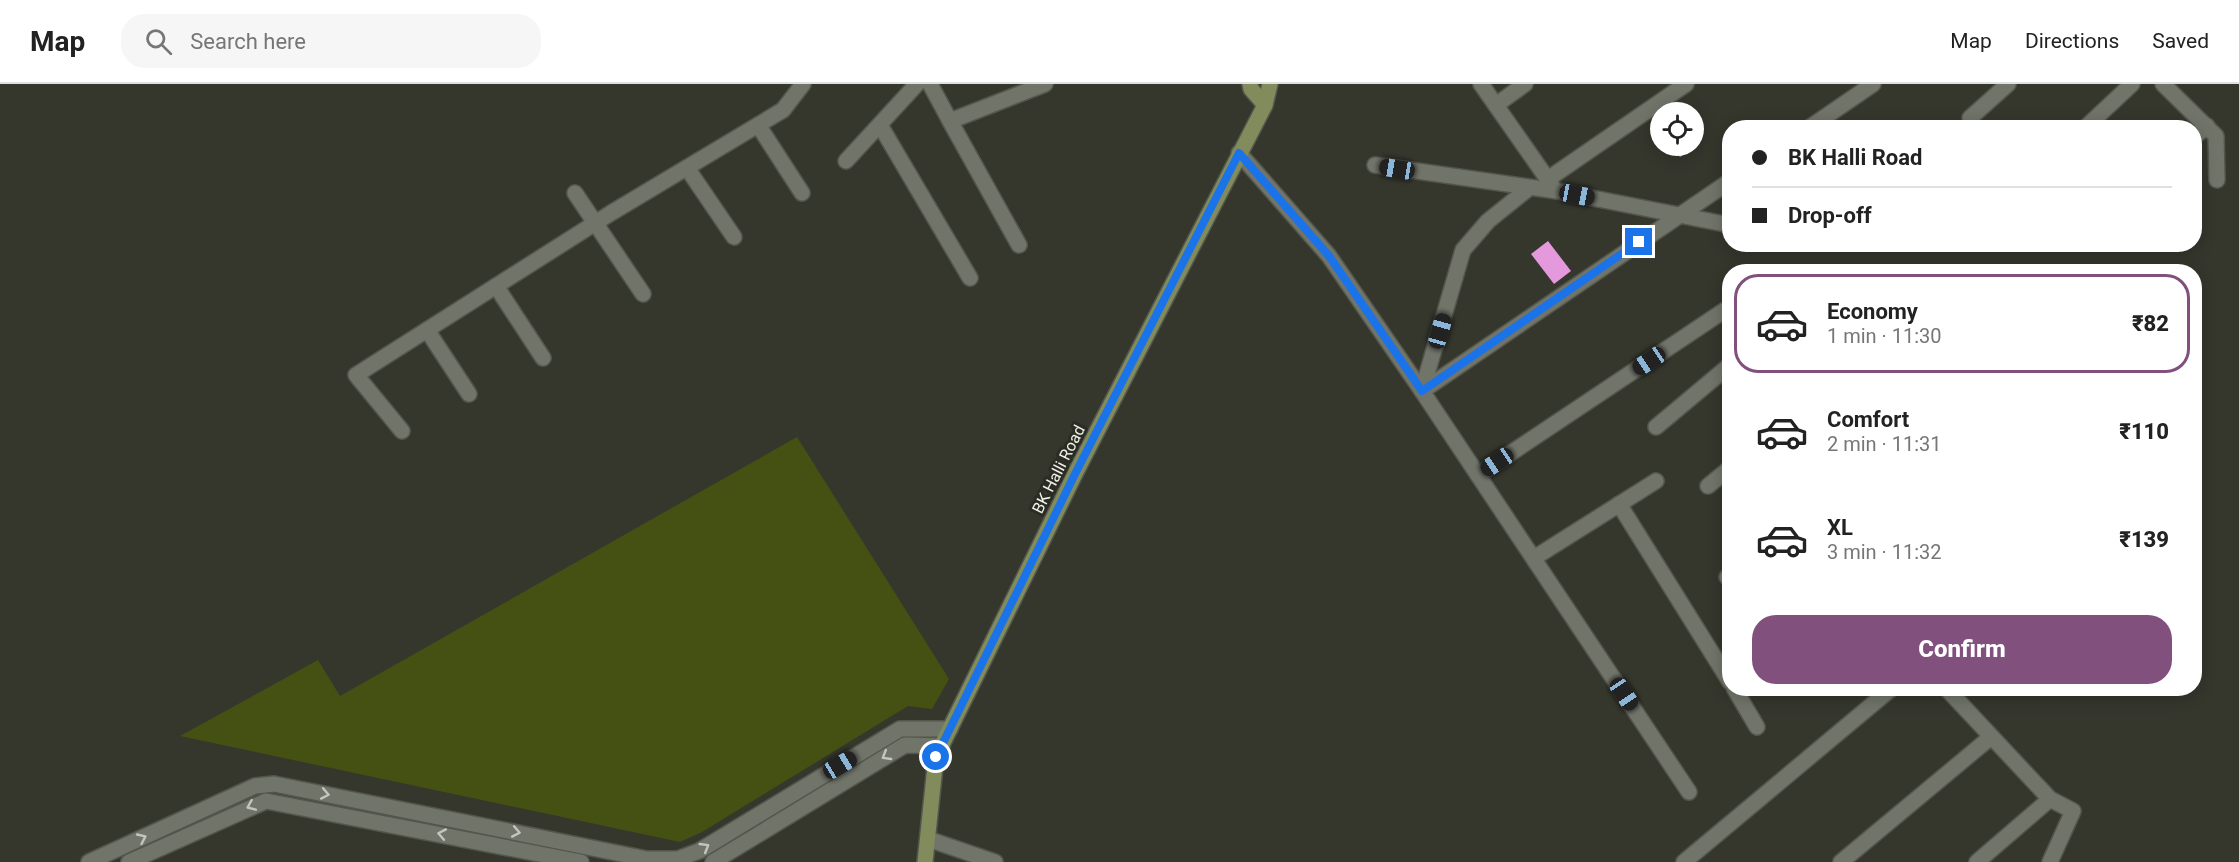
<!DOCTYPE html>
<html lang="en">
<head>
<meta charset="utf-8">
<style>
  body { margin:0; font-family:Roboto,sans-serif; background:#f6f6f6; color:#222; height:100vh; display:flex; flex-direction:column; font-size:22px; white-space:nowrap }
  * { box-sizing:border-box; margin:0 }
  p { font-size:20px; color:#767676 }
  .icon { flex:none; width:33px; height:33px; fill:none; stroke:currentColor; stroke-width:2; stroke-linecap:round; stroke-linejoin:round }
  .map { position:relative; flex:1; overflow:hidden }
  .panel { position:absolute; left:1722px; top:180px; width:480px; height:432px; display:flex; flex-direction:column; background:#fff; border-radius:24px; box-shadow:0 3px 15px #0003 }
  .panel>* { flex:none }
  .banner { position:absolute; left:1722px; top:36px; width:480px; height:132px; border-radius:24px; box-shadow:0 3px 15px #0003; display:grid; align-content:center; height:132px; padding:0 30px; background:#fff }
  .controls { position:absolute; left:1650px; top:18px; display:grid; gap:12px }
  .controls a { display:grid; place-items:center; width:54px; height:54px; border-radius:50%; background:#fff; box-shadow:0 3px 15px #0003; font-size:30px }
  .end { position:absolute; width:27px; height:27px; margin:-14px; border:8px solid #1a73e8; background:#fff; box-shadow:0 0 0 3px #fff }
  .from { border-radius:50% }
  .car { position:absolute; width:18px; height:36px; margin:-18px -9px; border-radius:8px; box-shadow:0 0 4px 2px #0007; background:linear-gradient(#222 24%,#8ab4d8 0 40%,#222 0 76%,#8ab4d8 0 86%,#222 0) }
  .banner b { display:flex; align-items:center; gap:21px; height:57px; font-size:22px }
  .banner b+b { border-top:2px solid #e0e0e0 }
  .banner i { width:15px; height:15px; background:#222 }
  ul { padding:10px 0 0; list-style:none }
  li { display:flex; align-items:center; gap:18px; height:99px; margin:0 12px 9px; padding:0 18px; border:3px solid transparent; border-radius:24px }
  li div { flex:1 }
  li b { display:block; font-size:22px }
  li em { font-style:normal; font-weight:800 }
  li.active { border-color:#81507d }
  li>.icon { width:54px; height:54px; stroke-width:1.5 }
  .primary-button { display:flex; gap:12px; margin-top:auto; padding:12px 30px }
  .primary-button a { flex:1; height:69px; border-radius:24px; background:#81507d; color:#fff; font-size:24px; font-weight:800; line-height:69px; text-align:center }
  header { display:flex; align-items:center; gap:36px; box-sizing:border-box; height:84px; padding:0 30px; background:#fff; border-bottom:2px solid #e0e0e0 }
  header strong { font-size:28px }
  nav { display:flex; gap:33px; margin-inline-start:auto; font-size:21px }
  .search { width:420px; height:54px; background:#f6f6f6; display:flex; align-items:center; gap:15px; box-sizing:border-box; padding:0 21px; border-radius:24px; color:#767676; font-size:22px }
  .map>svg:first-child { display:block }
  .green { fill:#455013 }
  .building { fill:#e399dc }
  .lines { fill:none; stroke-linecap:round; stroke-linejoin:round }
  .street-casing { stroke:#53564d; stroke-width:18 }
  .secondary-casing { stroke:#53564d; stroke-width:18 }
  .street { stroke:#717469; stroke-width:15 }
  .secondary { stroke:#828b5b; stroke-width:15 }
  .oneway { stroke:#c4c6be }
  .route { stroke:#1a73e8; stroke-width:8 }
  .labels { text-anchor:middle; stroke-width:6; stroke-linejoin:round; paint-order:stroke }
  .street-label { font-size:16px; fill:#f0f2eb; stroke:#2b2d23 }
</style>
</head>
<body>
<header>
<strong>Map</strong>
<div class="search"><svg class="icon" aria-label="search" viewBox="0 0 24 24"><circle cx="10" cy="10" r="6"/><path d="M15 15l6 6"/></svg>Search here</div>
<nav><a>Map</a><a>Directions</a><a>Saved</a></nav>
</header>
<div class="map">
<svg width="2239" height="778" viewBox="0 0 2239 778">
  <rect width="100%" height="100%" fill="#35372d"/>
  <polygon class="green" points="797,353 949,595 932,625 908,622 702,748 680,758 180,652 318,576 340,612"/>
  <g class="building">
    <polygon points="1694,54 1698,60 1680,73 1671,62 1694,62"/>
    <polygon points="1548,157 1571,187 1554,200 1531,170"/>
  </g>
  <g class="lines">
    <defs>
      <g id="street">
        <polyline points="930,0 950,37"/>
        <polyline points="1481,0 1553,103"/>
        <polyline points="2163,0 2216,52 2217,96"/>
        <polyline points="1496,21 1525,0"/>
        <polyline points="1970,34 2008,0"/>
        <polyline points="758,41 802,109"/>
        <polyline points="880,41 970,194"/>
        <polyline points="1809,44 1873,0"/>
        <polyline points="2085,44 2132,0"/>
        <polyline points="2194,53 2207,42"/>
        <polyline points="1239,69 1329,172 1422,307 1689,708"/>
        <polyline points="846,77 917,0"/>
        <polyline points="1375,81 1557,107 1730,141"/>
        <polyline points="687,84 734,153"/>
        <polyline points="1548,95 1686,0"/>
        <polyline points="575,109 643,210"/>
        <polyline points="1019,161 950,37 1045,0"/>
        <polyline points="496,202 543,274"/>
        <polyline points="427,246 469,310"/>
        <polyline points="1422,307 1730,97"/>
        <polyline points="1422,307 1463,166 1488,137 1529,104"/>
        <polyline points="1656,343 1730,281"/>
        <polyline points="402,347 356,291 611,129 783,26 803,0"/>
        <polyline points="1478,391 1725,226"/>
        <polyline points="1708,402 1730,384"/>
        <polyline points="1619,420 1730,598"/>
        <polyline points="1534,474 1656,397"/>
        <polyline points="1727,493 1730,490"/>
        <polyline points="1734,604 1757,643"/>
        <polyline points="1946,604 2050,715 2073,727 2050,778"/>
        <polyline points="928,755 995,778"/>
        <polyline points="89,778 255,702 274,700 647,775 678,775 699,767 900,645 950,645"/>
        <polyline points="129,778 266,717 581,778"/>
        <polyline points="713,778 905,661 942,662"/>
        <polyline points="1684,778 1892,604"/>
        <polyline points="1841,778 1991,653"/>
        <polyline points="1977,778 2050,715"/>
      </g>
      <g id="secondary">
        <polyline points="1250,0 1251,5 1265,21"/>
        <polyline points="925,778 936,673 1075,390 1265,21 1270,0"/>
      </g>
    </defs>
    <use href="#street" class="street-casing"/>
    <use href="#secondary" class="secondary-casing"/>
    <use href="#street" class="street"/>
    <use href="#secondary" class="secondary"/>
  </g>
  <defs><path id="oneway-chevron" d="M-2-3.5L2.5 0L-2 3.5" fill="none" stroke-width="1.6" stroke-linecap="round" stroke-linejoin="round" transform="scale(1.5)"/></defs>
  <g class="oneway">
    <use href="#oneway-chevron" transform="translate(886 672) rotate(149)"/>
    <use href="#oneway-chevron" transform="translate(325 710) rotate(11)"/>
    <use href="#oneway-chevron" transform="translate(251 722) rotate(157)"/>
    <use href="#oneway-chevron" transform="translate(516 748) rotate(11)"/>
    <use href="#oneway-chevron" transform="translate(442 750) rotate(-169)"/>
    <use href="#oneway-chevron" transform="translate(142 754) rotate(-25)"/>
    <use href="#oneway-chevron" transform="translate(705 763) rotate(-31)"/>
  </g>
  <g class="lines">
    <polyline class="route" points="936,673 1075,390 1239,69 1329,172 1422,307 1639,158"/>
  </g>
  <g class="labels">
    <g class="street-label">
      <text transform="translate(1058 385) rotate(-63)" y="6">BK Halli Road</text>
    </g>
  </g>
</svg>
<div class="controls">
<a><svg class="icon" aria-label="locate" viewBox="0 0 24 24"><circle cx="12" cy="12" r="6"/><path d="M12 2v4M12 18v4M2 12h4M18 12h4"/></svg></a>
</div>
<i class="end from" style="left:936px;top:673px"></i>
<i class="end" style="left:1639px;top:158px"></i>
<i class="car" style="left:1397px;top:85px;rotate:279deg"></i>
<i class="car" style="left:1577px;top:111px;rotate:101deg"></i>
<i class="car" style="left:1440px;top:247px;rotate:16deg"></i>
<i class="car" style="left:1649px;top:277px;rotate:236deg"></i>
<i class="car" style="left:1497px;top:378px;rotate:236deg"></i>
<i class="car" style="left:1624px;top:610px;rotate:146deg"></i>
<i class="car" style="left:840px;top:681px;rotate:59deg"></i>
<div class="banner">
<b><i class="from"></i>BK Halli Road</b>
<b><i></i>Drop-off</b>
</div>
<section class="panel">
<ul>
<li class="active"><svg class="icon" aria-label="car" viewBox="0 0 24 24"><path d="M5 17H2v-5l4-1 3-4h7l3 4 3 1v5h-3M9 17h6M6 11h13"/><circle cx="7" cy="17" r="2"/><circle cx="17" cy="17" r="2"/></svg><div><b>Economy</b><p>1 min · 11:30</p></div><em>₹82</em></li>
<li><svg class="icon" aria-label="car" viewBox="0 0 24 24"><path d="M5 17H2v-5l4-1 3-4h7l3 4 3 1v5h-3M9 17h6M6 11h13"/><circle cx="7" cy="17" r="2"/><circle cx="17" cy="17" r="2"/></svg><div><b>Comfort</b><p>2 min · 11:31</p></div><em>₹110</em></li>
<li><svg class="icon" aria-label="car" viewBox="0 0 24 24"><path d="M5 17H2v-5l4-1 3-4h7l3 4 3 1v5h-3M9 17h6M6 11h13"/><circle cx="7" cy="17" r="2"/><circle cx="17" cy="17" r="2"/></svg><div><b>XL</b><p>3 min · 11:32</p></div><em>₹139</em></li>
</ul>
<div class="primary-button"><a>Confirm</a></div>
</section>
</div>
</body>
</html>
